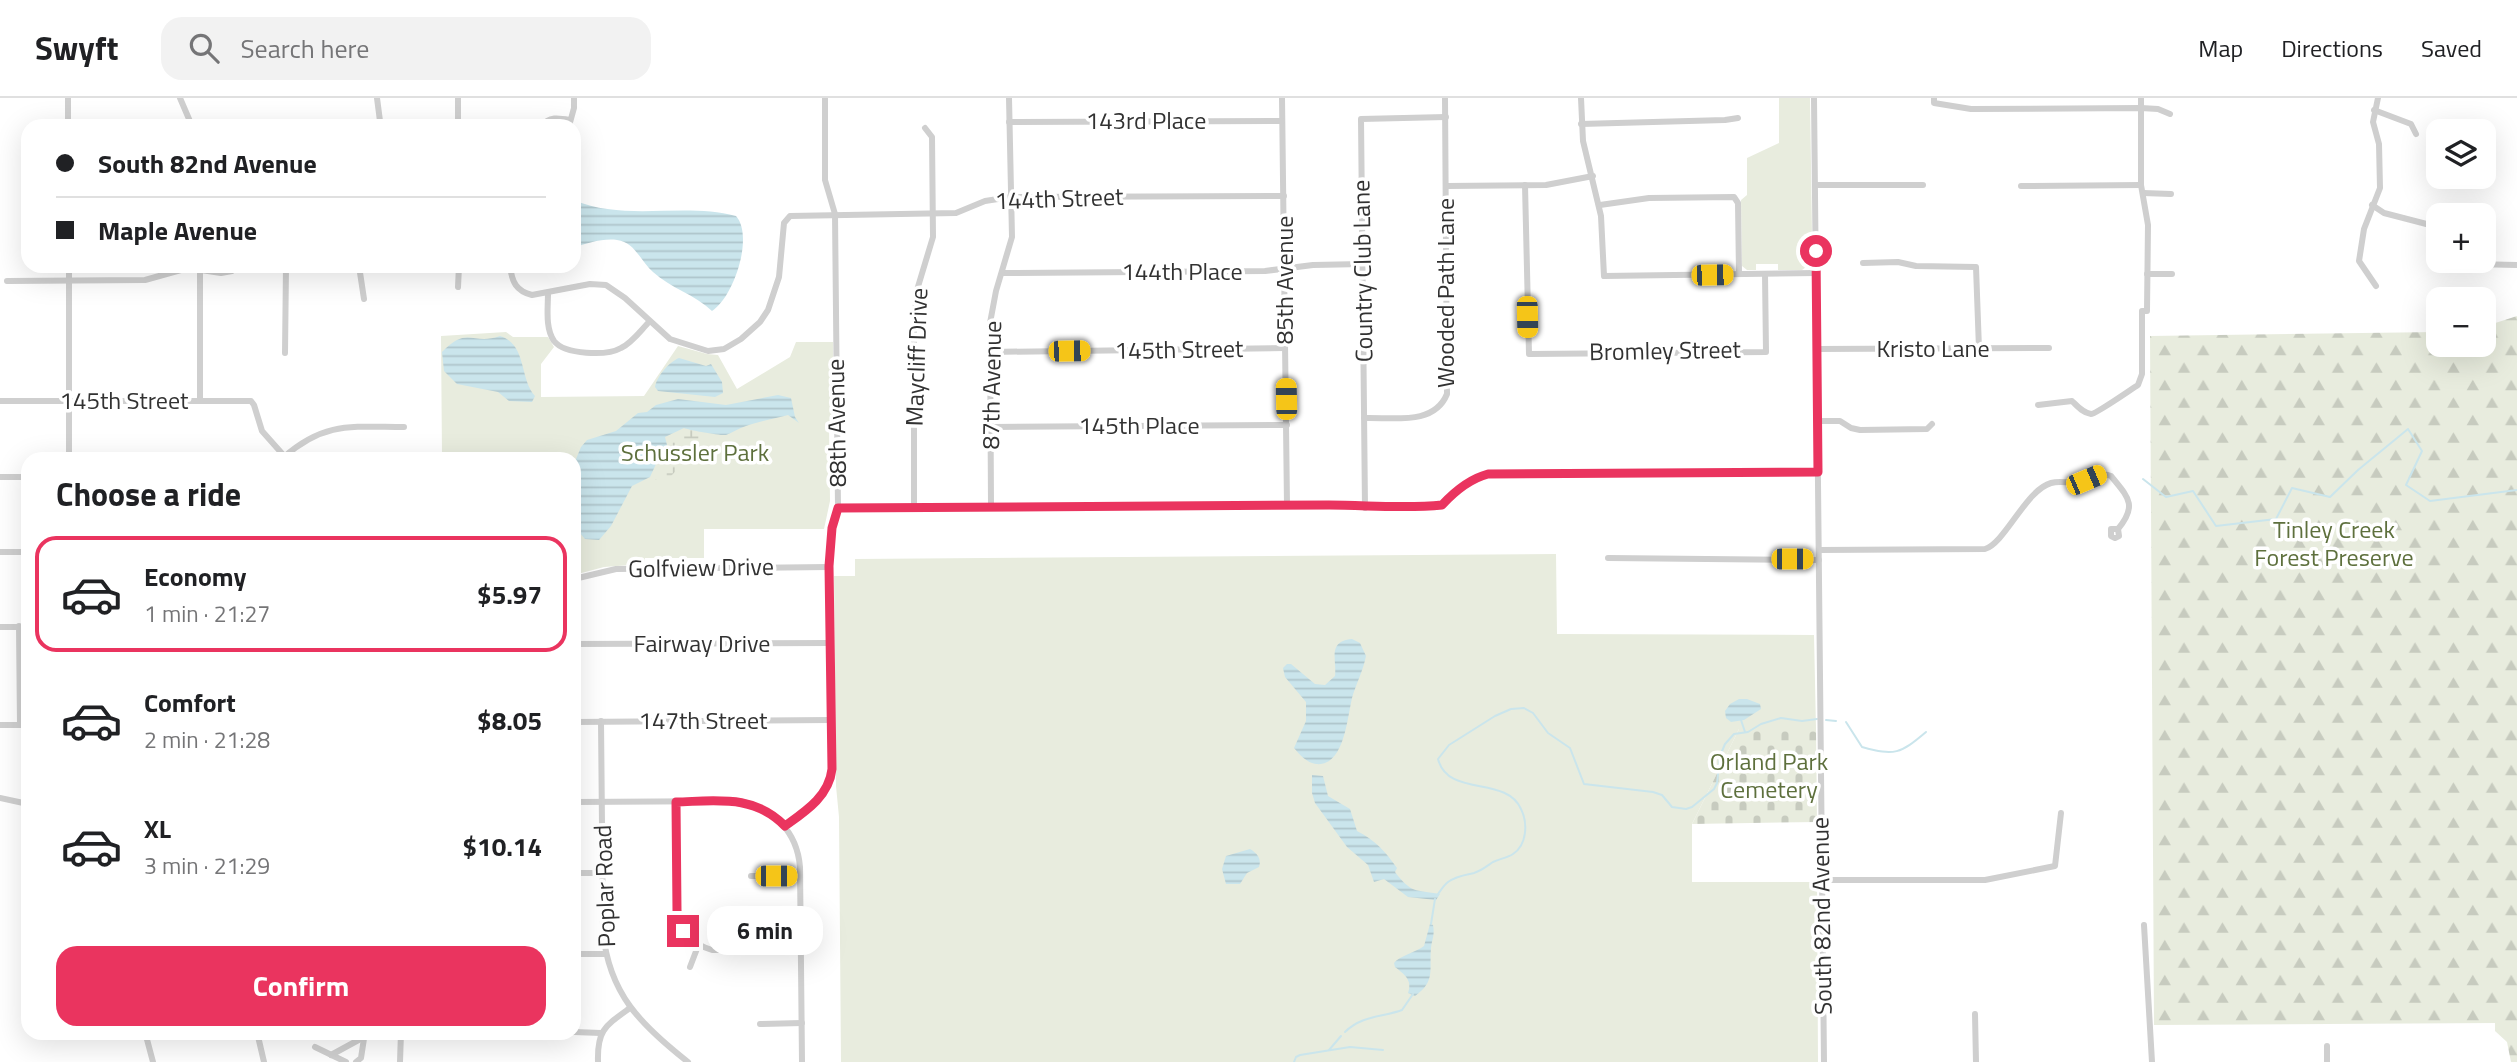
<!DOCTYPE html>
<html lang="en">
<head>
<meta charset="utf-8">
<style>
  body { margin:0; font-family:"Titillium Web",sans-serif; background:#f2f2f2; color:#202124; height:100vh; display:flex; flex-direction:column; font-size:26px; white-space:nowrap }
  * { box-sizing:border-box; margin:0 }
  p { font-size:23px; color:#757577 }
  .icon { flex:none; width:38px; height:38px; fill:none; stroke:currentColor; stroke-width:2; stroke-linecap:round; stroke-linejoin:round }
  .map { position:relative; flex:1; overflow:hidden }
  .details { position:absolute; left:21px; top:354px; width:560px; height:588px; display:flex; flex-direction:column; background:#fff; border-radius:21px; box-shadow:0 7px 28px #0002 }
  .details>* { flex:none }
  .top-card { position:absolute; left:21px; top:21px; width:560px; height:154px; border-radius:21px; box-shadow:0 7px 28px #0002; display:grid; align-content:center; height:154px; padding:0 35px; background:#fff }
  .tools { position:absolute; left:2426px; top:21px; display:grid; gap:14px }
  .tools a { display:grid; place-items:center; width:70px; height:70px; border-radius:14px; background:#fff; box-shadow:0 7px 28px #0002; font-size:35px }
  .end { position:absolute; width:32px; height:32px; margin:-16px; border:9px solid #ea345f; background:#fff; box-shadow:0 0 0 4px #fff }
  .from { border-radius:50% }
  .bubble { position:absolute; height:49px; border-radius:21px; background:#fff; box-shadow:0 7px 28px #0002; font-size:23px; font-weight:700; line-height:49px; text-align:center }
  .car { position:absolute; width:21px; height:42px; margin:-21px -10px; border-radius:9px; box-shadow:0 0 5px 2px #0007; background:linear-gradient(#f5c518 24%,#345 0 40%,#f5c518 0 76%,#345 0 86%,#f5c518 0) }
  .top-card b { display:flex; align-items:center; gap:24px; height:66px; font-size:26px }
  .top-card b+b { border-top:2px solid #e0e0e0 }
  .top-card i { width:18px; height:18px; background:#202124 }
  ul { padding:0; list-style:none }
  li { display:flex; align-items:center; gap:21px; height:116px; margin:0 14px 10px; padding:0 21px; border:4px solid transparent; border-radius:21px }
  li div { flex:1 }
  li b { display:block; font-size:26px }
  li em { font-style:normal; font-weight:700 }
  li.selected { border-color:#ea345f }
  li>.icon { width:63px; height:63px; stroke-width:1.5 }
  h2 { padding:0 35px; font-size:32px; line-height:84px }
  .button { display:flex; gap:14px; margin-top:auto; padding:14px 35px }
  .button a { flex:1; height:80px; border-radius:21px; background:#ea345f; color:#fff; font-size:28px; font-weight:700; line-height:80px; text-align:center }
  header { display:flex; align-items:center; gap:42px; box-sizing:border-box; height:98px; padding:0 35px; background:#fff; border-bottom:2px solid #e0e0e0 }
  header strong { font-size:33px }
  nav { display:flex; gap:38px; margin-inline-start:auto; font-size:24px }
  .search { width:490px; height:63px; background:#f2f2f2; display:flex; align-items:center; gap:18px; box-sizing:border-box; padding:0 24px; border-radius:21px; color:#757577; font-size:26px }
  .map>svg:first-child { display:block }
  .green { fill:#e8ecde }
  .forest { fill:url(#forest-firs) }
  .wetland { fill:url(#wetland-marsh) }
  .cemetery { fill:url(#cemetery-stones) }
  .water { fill:url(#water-rules) }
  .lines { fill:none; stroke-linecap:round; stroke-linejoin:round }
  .stream { stroke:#cae5ec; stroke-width:2 }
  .minor { stroke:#cfcfcf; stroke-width:6 }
  .route { stroke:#ea345f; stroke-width:9 }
  .labels { text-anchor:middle; stroke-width:7; stroke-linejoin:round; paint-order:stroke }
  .street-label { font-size:24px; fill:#323232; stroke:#fff }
  .park-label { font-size:24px; fill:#5e703d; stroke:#fff }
</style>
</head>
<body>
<header>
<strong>Swyft</strong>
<div class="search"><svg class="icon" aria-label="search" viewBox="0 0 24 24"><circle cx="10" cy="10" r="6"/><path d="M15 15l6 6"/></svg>Search here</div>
<nav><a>Map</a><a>Directions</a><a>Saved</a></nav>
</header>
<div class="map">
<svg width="2517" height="964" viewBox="0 0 2517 964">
  <defs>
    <pattern id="forest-firs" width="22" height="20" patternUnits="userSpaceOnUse" patternTransform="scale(1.75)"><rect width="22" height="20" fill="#e8ecde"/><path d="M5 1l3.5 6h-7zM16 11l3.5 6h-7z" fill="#c7cbbf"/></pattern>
    <pattern id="wetland-marsh" width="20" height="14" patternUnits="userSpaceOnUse" patternTransform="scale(1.75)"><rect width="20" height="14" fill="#e8ecde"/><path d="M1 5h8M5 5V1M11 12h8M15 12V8" fill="none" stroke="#c7cbbf"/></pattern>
    <pattern id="cemetery-stones" width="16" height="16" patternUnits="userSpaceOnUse" patternTransform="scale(1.75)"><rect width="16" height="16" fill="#e8ecde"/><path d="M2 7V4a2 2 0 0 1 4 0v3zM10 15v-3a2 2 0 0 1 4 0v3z" fill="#c7cbbf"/></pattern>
    <pattern id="water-rules" width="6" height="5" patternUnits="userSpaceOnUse" patternTransform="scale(1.75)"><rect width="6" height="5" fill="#cae5ec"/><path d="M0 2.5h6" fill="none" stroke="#aec5cb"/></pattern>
  </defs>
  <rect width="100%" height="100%" fill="#fff"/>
  <g class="green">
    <polygon points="1779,0 1810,0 1812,137 1806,169 1802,172 1778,172 1778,166 1756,166 1756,172 1747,172 1742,168 1741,102 1747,97 1747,60 1779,45"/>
    <polygon points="506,234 513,239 548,239 554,249 541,266 541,299 644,298 678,248 707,256 718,257 737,291 790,259 796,244 833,244 834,325 829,326 830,403 824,431 704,431 704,460 645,460 644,466 604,469 574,477 574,360 442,360 441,238"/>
    <polygon points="1556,456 1557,536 1814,537 1816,631 1739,631 1692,726 1692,784 1817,784 1818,964 841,964 839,719 836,688 834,478 855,478 855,461"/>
  </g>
  <polygon class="forest" points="2517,218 2517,964 2511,964 2507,944 2495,933 2495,925 2154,927 2150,238 2438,234 2438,247 2449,247 2453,255 2469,259 2469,247 2483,247 2483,229"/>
  <polygon class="wetland" points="681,330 707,334 702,341 695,344 693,355 671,378 639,385 652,376 656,365 662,364 665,340"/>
  <polygon class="cemetery" points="1739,631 1816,631 1817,724 1692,726"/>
  <g class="water">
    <path d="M574,102C625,124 684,104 736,118C754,138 734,199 712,213C696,197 670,190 653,174C641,164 635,144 617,142C604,140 586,145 574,150Z"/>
    <path d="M500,238C527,246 519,280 535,298L532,304L509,303L498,294L457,286L444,273L442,254C468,227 472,248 500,238Z"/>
    <path d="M679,260L706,268L711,266L722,284L723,295L715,299L658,293L655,289C657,278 669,264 679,260Z"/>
    <path d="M778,297L791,300L795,319L799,325L788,317C773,321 759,323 746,328C739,330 732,335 726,337C722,338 688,332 684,330L665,339L667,347L663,353L664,363L656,366L650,379L632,388L611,428L599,442L585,441L574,428V366L581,349L587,342L616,333L638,315L647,314L656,307L678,301L726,307Z"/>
    <path d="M1352,541L1360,545L1366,558C1363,573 1356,586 1352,600C1347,621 1344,669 1316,666C1307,665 1299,656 1294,650L1306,623V604L1285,579L1283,570L1287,566H1291L1315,586L1325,587L1335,578C1337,562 1327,543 1352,541Z"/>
    <polygon points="1739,601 1747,601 1760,606 1761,611 1744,622 1731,624 1726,620 1725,613 1730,606"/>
    <path d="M1312,677L1323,678L1328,698L1350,711L1357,733C1375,742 1385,753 1397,770L1395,774C1411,795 1415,792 1440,796L1436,802L1408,799L1384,781L1374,784L1368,767L1347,749L1315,705L1312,695Z"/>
    <path d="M1250,751C1257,755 1262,761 1259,769L1247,775L1240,786H1226L1222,771L1226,758Z"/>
    <path d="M1430,826L1433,827C1435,837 1432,841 1431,850C1429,872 1436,883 1415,898L1408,895C1413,882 1404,876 1395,869L1394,865C1399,858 1416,854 1424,848Z"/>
  </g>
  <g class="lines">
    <g class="stream">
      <polyline points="2143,381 2166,399 2193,393 2216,428 2276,421 2292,390 2330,399 2358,372 2408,331 2422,353 2406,387 2430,403 2517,392"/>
      <polyline points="1741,622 1745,634"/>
      <polyline points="1826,622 1836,623"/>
      <path d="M1846,624L1862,649C1895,658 1900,656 1926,634"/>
      <path d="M1438,796C1441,792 1444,787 1448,784C1456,778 1465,777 1474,775C1481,773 1487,768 1493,764C1499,761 1507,760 1513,756C1527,747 1528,725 1521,711C1506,677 1448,700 1438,661L1449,647L1495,618L1511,611L1524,610L1533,615L1548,635L1570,650L1584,686L1653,694L1662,697L1672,709L1686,711L1692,709L1714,691L1717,685L1720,658L1725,646L1734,636L1748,634L1761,626L1781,620L1802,623L1817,621"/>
      <polyline points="1431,826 1435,801"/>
      <path d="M1345,934C1362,917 1384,919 1402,912L1413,896"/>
      <polyline points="1329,952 1341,938"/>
      <polyline points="1294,964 1296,959 1300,957 1350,949 1383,952"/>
    </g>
    <g class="minor">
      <polyline points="68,0 68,28"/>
      <polyline points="180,0 192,28"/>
      <polyline points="377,0 380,23 383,28"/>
      <polyline points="458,0 458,28"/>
      <polyline points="1282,0 1287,407"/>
      <polyline points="1581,0 1583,43 1601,118 1604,178 1816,175"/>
      <polyline points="1814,0 1824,964"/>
      <polyline points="1934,0 1934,5 1971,11 2141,10 2158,11 2170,16"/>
      <polyline points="2374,12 2411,26 2416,36"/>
      <polyline points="1009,24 1282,23"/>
      <polyline points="1581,26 1725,22 1738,20"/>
      <path d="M542,28C549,18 559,20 570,22"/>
      <polyline points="569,28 574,10 574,0"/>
      <polyline points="1525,87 1529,256 1766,254 1765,176"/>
      <polyline points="1815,87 1923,87"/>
      <polyline points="1447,88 1546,87 1593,78"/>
      <polyline points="2021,88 2141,87"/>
      <polyline points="2143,95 2171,96"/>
      <polyline points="1600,107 1649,100 1734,99 1738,105 1739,176"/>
      <polyline points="2372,107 2384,115 2438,129"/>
      <polyline points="2464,163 2472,166 2517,167"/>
      <polyline points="1863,165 1898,164 1916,168 1976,169 1979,251"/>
      <polyline points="69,168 69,360"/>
      <polyline points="359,168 364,201"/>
      <path d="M510,168C512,184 516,193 532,197L590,186L606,187L625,200L670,241L708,253L724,251L741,241L760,224L768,212L779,179L784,125L790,118L956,115L985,103L1011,99L1284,98"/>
      <polyline points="200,172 200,303"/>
      <polyline points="1002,175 1265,173 1313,167 1363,166"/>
      <polyline points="2147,176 2172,176"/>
      <polyline points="7,183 145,182 188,170 221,175 232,173 238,168"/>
      <polyline points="2376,188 2359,163 2364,131 2380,90 2379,46 2373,24 2378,0"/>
      <polyline points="458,189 459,168"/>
      <path d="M548,195C548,210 545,230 554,243C565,257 607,258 621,250C632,245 641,232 649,224"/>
      <polyline points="1817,251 2049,250"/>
      <polyline points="990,254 1285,250"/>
      <polyline points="285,255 286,168"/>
      <polyline points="0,303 251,303 254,307 262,333 286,360"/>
      <path d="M2038,307L2072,303C2077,308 2083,315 2091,316C2096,316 2130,292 2138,287L2142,276V213H2147L2148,127L2141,87V0"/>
      <path d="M1364,320C1393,319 1434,328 1447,296L1445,0"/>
      <polyline points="1817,323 1840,323 1851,330 1860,332 1927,331 1932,326"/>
      <polyline points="991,329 1287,327"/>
      <path d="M284,359C325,323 353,329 404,329"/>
      <polyline points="0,379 28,379"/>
      <polyline points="991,408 990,225 996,193 1012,139 1009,0"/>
      <polyline points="914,409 914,230 917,192 933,139 932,39 925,30"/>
      <path d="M838,410L1329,407C1368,407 1404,411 1442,407C1455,393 1469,381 1488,376L1818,374"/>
      <polyline points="1365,410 1361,21 1446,19"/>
      <path d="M1819,452L1985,451C2005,445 2026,392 2051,385C2061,382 2070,386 2080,384C2091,383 2099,373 2111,378C2128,399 2138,407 2118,431H2111V438L2115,440L2119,438L2118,431"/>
      <polyline points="0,454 28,454"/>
      <polyline points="1608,460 1819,462"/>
      <polyline points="574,481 616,471 829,469"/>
      <polyline points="19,528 20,627"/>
      <polyline points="0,529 28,529"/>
      <polyline points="574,546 830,545"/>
      <path d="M601,623L603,834C609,896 641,927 688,964"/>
      <polyline points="574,624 831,622"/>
      <polyline points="0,627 28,627"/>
      <polyline points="0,700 28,706"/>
      <path d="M574,704L739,703C773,710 797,733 800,769L802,964"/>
      <path d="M676,704V813C680,834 692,846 712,852L801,851"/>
      <path d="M785,728C805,713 829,697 832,671L829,469L832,430L838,410L835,116L825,82V0"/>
      <polyline points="574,775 602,775"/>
      <polyline points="751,778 800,778"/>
      <polyline points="1822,782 1985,782 2055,768 2061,715"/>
      <polyline points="2144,827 2152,964"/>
      <polyline points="574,856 606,856"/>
      <polyline points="690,869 698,848"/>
      <polyline points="1975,916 1976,964"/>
      <polyline points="760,926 802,925"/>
      <polyline points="145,934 153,964"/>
      <polyline points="257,934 264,964"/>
      <polyline points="574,934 601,935"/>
      <polyline points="2327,948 2327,964"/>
      <polyline points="315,949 346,964"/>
      <polyline points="331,957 364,939"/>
      <polyline points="356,964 361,960 365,934"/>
      <polyline points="400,964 401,934"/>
      <path d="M598,964C597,932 605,928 630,910"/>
    </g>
  </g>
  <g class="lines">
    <path class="route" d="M683,833L677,813L676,704C716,703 754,696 785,728C806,713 829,698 832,671L829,468L832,430L838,410L1329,407C1367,407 1404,411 1442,407C1455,393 1469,381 1488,376L1818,374L1816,153"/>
  </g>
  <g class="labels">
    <g class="street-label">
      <text x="1146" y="31">143rd Place</text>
      <text transform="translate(1059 101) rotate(-2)" y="8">144th Street</text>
      <text transform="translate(1363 173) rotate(-91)" y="8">Country Club Lane</text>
      <text x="1182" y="182">144th Place</text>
      <text transform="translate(1285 182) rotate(-90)" y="8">85th Avenue</text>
      <text transform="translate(1446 195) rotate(-90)" y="8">Wooded Path Lane</text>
      <text x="1933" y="259">Kristo Lane</text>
      <text transform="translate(1179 252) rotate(-1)" y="8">145th Street</text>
      <text transform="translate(1665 253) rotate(-1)" y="8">Bromley Street</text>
      <text transform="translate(917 259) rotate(-88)" y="8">Maycliff Drive</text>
      <text transform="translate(992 287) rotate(-89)" y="8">87th Avenue</text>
      <text x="124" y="311">145th Street</text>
      <text transform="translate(837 325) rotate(-91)" y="8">88th Avenue</text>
      <text x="1139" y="336">145th Place</text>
      <text transform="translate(701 470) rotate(-1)" y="8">Golfview Drive</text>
      <text x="702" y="554">Fairway Drive</text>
      <text x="703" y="631">147th Street</text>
      <text transform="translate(605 788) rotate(-92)" y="8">Poplar Road</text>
      <text transform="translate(1822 818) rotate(-91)" y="8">South 82nd Avenue</text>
    </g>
    <g class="park-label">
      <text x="695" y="363">Schussler Park</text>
      <text x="2334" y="440">Tinley Creek<tspan x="2334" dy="28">Forest Preserve</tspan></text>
      <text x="1769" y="672">Orland Park<tspan x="1769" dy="28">Cemetery</tspan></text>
    </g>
  </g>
</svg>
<div class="tools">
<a><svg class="icon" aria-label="layers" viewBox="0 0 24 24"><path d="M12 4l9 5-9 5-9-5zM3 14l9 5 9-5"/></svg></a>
<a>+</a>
<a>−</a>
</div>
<i class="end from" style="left:1816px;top:153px"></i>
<i class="end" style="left:683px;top:833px"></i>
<div class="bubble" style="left:707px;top:808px;width:116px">6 min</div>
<i class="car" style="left:1712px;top:177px;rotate:89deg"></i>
<i class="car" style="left:1527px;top:219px;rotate:179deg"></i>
<i class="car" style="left:1069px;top:253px;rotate:89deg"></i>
<i class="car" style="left:1286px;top:301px;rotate:359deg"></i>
<i class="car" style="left:2086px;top:382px;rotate:67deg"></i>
<i class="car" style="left:1792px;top:461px;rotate:90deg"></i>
<i class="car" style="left:776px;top:778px;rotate:90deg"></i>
<div class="top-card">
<b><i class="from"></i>South 82nd Avenue</b>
<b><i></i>Maple Avenue</b>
</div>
<section class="details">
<h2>Choose a ride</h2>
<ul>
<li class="selected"><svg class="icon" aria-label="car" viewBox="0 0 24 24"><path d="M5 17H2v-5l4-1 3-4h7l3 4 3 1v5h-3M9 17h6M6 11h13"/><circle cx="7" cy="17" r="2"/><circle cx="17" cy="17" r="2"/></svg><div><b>Economy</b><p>1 min · 21:27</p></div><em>$5.97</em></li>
<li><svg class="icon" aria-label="car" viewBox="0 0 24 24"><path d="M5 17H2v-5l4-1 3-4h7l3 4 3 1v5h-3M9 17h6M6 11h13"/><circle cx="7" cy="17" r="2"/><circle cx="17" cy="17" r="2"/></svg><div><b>Comfort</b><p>2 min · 21:28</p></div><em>$8.05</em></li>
<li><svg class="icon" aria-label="car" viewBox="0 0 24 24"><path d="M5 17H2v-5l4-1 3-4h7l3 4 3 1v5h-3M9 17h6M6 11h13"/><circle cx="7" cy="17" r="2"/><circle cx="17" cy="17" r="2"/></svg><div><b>XL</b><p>3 min · 21:29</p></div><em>$10.14</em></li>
</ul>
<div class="button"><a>Confirm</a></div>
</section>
</div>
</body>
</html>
